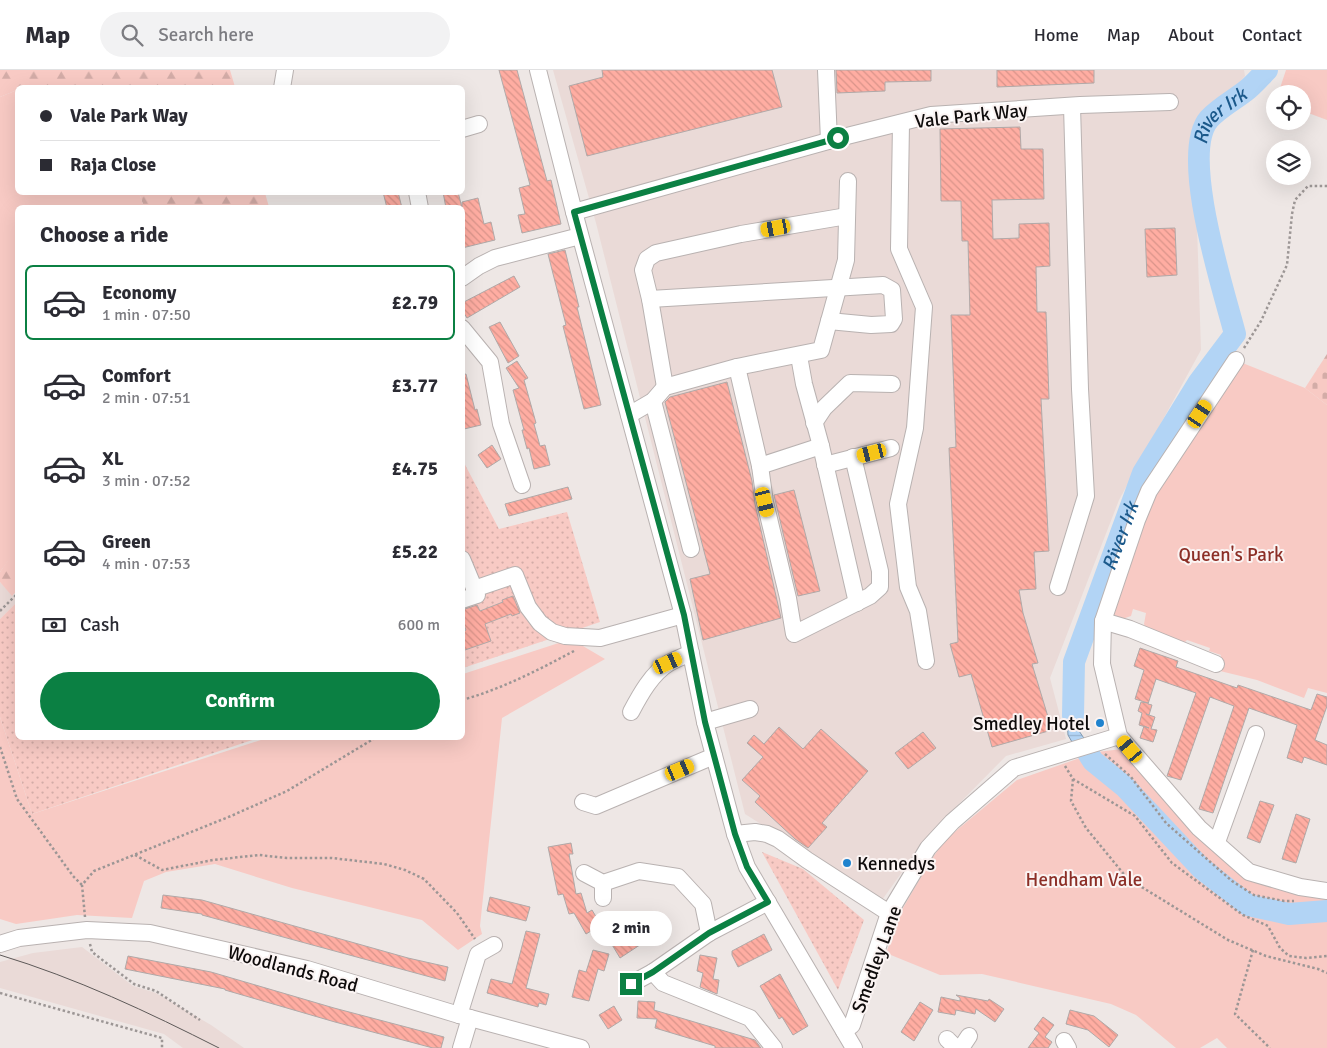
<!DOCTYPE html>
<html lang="en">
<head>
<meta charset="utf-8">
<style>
  body { margin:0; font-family:Signika,sans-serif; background:#f2f2f3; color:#2b2b33; height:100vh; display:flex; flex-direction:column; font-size:19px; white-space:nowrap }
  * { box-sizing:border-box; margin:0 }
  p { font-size:16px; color:#7c7c81 }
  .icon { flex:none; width:28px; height:28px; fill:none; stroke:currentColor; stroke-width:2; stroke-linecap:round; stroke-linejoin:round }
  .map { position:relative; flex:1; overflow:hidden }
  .panel { position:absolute; left:15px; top:135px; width:450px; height:535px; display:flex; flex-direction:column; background:#fff; border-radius:8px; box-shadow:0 5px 20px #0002 }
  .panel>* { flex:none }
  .top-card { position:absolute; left:15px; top:15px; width:450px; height:110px; border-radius:8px; box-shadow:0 5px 20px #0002; display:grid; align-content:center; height:110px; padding:0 25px; background:#fff }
  .tools { position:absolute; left:1266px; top:15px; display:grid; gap:10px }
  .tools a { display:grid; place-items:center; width:45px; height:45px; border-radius:50%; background:#fff; box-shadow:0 5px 20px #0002; font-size:25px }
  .end { position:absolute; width:22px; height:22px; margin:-11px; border:6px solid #0b8043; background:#fff; box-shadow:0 0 0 2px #fff }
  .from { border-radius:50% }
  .bubble { position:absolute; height:35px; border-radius:18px; background:#fff; box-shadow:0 5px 20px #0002; font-size:16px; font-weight:700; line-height:35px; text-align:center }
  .car { position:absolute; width:15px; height:30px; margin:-15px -8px; border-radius:6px; box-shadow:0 0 4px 1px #0007; background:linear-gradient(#f5c518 24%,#345 0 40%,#f5c518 0 76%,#345 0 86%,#f5c518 0) }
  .top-card b { display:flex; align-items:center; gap:18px; height:48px; font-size:19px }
  .top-card b+b { border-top:1px solid #e1e1e2 }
  .top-card i { width:12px; height:12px; background:#2b2b33 }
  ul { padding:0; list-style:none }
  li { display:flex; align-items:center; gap:15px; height:75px; margin:0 10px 8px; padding:0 15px; border:2px solid transparent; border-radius:8px }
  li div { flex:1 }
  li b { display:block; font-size:19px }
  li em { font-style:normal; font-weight:700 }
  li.selected { border-color:#0b8043 }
  li>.icon { width:45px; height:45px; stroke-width:1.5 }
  h2 { padding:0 25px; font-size:22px; line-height:60px }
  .pay { display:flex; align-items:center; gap:12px; height:55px; padding:0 25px; font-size:19px }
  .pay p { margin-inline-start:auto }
  .primary-button { display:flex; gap:10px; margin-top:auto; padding:10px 25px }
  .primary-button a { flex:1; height:58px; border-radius:30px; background:#0b8043; color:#fff; font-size:20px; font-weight:700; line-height:58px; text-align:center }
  header { display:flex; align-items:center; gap:30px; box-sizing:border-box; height:70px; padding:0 25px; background:#fff; border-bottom:1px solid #e1e1e2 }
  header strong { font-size:24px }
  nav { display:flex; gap:28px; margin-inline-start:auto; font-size:18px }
  .search { width:350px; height:45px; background:#f2f2f3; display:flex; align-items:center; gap:12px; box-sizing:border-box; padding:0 18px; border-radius:28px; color:#7c7c81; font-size:19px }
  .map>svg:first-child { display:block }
  .built { fill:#eadad7 }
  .grass { fill:url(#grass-dots) }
  .forest { fill:url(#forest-firs) }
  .cemetery { fill:url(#cemetery-stones) }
  .park { fill:#f8cac4 }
  .water { fill:url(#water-rules); stroke:#8198af }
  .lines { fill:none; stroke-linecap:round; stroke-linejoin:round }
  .river { stroke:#b2d4f5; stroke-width:22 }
  .building { fill:url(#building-back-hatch); stroke:#b0a9a8 }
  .minor-casing { stroke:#b9b2b1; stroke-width:18 }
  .path { stroke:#9c9695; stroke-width:2.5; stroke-dasharray:2.5 2.5; stroke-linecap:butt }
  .minor { stroke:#fff; stroke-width:16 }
  .tram { stroke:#5d5958; stroke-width:1 }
  .route { stroke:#0b8043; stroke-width:6 }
  .poi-dot { fill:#2083ce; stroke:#fbf4f3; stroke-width:2 }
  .labels { text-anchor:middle; stroke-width:4; stroke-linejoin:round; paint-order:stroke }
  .street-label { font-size:19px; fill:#0e0b0b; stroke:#fbf4f3 }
  .park-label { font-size:19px; fill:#8c2f27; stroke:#fbf4f3 }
  .poi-label { font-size:19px; fill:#0e0b0b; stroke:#fbf4f3; text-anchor:end }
  .water-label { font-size:20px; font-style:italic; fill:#1b598b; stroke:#fbf4f3 }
</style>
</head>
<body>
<header>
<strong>Map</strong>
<div class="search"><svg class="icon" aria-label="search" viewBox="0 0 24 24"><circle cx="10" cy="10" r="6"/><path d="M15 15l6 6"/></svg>Search here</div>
<nav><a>Home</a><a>Map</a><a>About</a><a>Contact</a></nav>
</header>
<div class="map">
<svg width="1327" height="978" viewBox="0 0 1327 978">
  <defs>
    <pattern id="grass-dots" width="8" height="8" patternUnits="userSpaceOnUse" patternTransform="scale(1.25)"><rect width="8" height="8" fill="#f8cac4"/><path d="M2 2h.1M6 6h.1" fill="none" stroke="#d3aca7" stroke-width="1.8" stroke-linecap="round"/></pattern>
    <pattern id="forest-firs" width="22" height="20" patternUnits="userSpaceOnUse" patternTransform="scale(1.25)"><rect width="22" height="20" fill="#f8cac4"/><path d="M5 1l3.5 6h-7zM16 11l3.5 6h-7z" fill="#d3aca7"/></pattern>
    <pattern id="cemetery-stones" width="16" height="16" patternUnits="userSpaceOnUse" patternTransform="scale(1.25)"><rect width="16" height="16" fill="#f8cac4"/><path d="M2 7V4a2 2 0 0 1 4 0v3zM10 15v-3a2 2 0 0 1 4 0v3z" fill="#d3aca7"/></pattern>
    <pattern id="water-rules" width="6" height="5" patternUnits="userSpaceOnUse" patternTransform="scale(1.25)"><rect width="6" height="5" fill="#b2d4f5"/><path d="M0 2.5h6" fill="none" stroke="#98b5d1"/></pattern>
    <pattern id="building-back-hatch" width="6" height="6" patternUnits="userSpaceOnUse" patternTransform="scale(1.25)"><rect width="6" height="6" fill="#ffada2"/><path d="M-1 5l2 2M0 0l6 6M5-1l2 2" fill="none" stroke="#d9948a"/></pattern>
  </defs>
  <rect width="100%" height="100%" fill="#eee7e5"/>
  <g class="built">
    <polygon points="553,0 1244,0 1245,6 1194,63 1201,280 1119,430 1050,608 1066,669 1006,686 930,763 882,830 745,744 596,153"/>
    <polygon points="0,512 18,531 0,549"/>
    <polygon points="82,877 133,916 156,923 211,955 244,978 183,978 164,964 0,918 0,892 33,883"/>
  </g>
  <g class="grass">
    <polygon points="462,389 499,459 567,442 600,552 463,598"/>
    <polygon points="17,532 18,668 258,668 32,744 0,647 0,549"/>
    <polygon points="762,782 803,799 864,850 838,920"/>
  </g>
  <g class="forest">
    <polygon points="0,0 230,0 235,17 34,18 30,16 18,18 17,20 0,27"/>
    <polygon points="139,123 265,123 269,137 144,137"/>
    <polygon points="17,477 17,521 12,526 0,512 0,502"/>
  </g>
  <polygon class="cemetery" points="1327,284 1327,335 1305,318"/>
  <g class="park">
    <polygon points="1286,0 1327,0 1327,50 1303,41 1302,24 1278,24"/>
    <polygon points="17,20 18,122 139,123 144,137 18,138 18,477 0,502 0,27"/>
    <polygon points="1240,292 1305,318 1327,335 1327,623 1308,618 1304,628 1257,610 1216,600 1221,585 1209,581 1210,578 1187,570 1184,573 1147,560 1144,554 1146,543 1133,539 1131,546 1122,549 1112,544 1143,443"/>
    <polygon points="571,569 605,589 502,648 480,856 482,864 458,880 422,850 292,818 215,794 166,802 144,811 132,848 77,845 16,854 0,849 0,647 32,744 267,668 462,668 463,604"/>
    <polygon points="1122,679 1248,807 1327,828 1327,978 1227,978 1217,968 1200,978 1176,978 1136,945 1111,934 982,904 940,905 886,883 903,838 929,793 945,770 1017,710 1097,682"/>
  </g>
  <polygon class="water" points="1065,615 1076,616 1079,661 1099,690 1115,699 1105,707 1084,693 1068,665"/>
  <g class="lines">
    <g class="river">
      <path id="s1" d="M1073,646L1074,592L1143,403L1199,312L1235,264C1224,221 1179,84 1209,49C1220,37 1236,29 1248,19C1255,13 1261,6 1267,0"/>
      <polyline points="1088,683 1093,691 1125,717 1201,798 1248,835 1289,844 1327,841"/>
    </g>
  </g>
  <g class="building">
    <polygon points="499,0 517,0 547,111 551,110 561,154 522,163 518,145 525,144 519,118 530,115"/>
    <polygon points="602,0 772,0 782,37 587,86 569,16 603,7"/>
    <polygon points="836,0 931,0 931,11 885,12 885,21 837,23"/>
    <polygon points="997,0 1094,0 1094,13 997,17"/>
    <polygon points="1020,57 1021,79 1043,79 1044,129 992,130 993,169 1019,168 1019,154 1049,153 1050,196 1036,197 1037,242 1046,242 1049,329 1041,329 1049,481 1034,482 1036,519 1019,520 1023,543 1038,593 1032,594 1052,660 992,677 971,604 959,607 950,574 958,572 949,378 956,377 951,245 970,245 968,171 962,171 961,131 941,131 940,59"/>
    <polygon points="383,122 398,122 402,138 387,138"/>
    <polygon points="443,122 458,122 462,138 446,138"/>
    <polygon points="478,128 484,154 491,152 495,170 462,178 462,132"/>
    <polygon points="1175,158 1177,205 1147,207 1145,159"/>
    <polygon points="565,180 579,237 577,237 601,335 584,339 563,256 566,255 548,184"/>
    <polygon points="514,206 520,217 467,248 462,240 462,233"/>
    <polygon points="500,252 519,286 508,293 489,257"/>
    <polygon points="517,291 528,308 524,310 536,353 534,354 540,376 545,375 550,395 534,399 529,378 527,379 522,360 524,360 513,320 519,318 506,298"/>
    <polygon points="466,304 475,340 477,339 481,355 464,359 462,352 462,305"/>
    <polygon points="727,312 752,411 755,434 781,548 703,570 690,509 710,504 665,332 670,327"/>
    <polygon points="492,375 501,389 487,398 478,385"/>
    <polygon points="568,417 572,429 509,446 505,434"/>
    <polygon points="794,420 820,521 798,526 774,425"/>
    <polygon points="513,526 520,543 512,546 511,544 485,554 491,571 462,581 462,562 466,560 462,551 462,540 477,535 480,541 503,532 502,530"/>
    <polygon points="1140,578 1178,591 1176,597 1237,618 1238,615 1311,640 1317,624 1327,627 1327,636 1315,670 1327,675 1327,695 1304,687 1302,693 1287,688 1297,655 1249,638 1213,743 1199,739 1234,636 1210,627 1181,710 1167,706 1196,623 1156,609 1148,634 1152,635 1149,645 1146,644 1155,647 1151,659 1157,660 1153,672 1140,668 1144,656 1149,658 1139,655 1142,643 1138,641 1141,632 1148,633 1135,629 1144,600 1134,596"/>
    <polygon points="779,657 803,679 821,659 868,701 822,753 827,757 808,778 795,769 755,732 760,726 742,710 763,687 747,673 754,665 764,674"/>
    <polygon points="923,662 936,678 908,699 895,683"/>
    <polygon points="1260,731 1274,735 1260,773 1247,768"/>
    <polygon points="1296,744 1310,749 1296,793 1282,789"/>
    <polygon points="571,773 573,784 569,784 576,824 581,823 587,843 592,840 601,855 586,864 574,843 569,844 563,824 558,825 548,777"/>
    <polygon points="163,825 202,830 408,888 448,897 445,911 202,845 202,844 161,838"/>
    <polygon points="490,827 530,837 526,851 487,841"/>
    <polygon points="643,852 652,867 620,888 611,873"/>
    <polygon points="526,861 540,864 526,918 549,924 546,935 539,933 538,937 487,923 491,909 512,914"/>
    <polygon points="764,864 772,880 738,897 732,885 732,881"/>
    <polygon points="593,880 609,884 604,901 598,899 589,931 572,927 579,900 586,902"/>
    <polygon points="700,885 717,888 713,909 719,910 717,924 700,917 703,903 697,901"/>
    <polygon points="128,886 211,902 334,938 444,967 441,978 433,978 335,952 225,920 225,919 125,899"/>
    <polygon points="780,904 808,956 793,965 782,947 779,949 760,916"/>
    <polygon points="956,925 988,931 989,929 1004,939 995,952 976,939 975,944 956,940 955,945 938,942 941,927 960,931 960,928"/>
    <polygon points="638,931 655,932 654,940 755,970 761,978 715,978 715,976 655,958 657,949 637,948"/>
    <polygon points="920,932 933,940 914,971 901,962"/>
    <polygon points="614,936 622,950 608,959 599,945"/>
    <polygon points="1070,940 1094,946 1118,965 1109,977 1088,960 1066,954"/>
    <polygon points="1043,947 1054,955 1045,967 1052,972 1048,978 1028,978 1039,963 1034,959"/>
  </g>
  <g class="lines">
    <defs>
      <g id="minor">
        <polyline points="538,0 574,142 683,545 705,652 735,764 747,797 854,978"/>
        <polyline points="826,0 829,71"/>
        <polyline points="282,18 285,0"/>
        <polyline points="901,53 899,179 924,237 915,358 898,434 908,517 918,541 926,591"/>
        <polyline points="462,59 479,54"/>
        <polyline points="417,122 420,138"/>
        <polyline points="574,142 839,68 931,45 1080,35 1170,32"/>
        <polyline points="462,208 479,196 495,188 580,166"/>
        <polyline points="650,229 883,215 892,220 894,249 891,254 871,255 829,251"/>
        <polyline points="462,258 490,292 501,354 522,415"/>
        <polyline points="799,286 804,314 821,376 857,533"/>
        <polyline points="1236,290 1149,421 1137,450 1103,551 1102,594 1119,666 1199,758 1249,802 1300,817 1327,821"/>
        <polyline points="737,297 760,396 765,432 788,528 794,564 870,526 880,517 880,501 853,387"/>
        <polyline points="665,317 650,229 643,200 647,189 656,183 741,164 847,146"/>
        <polyline points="653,331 691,479"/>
        <polyline points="629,345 653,331 665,317 737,297 821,280 846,190 848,111"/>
        <polyline points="814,353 824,338 850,313 892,314"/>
        <polyline points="825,395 891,378"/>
        <polyline points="760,396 821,376"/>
        <polyline points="462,489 477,525 462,530"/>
        <polyline points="1058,517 1086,426 1080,319 1072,36"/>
        <polyline points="474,519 515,505 528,537 540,553 552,562 565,566 600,568 683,545"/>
        <polyline points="1103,551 1130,559 1216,594"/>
        <path d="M631,642C640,625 652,603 669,593C676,589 684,586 691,583"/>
        <polyline points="705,652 750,639"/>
        <polyline points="583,732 596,736 714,686"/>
        <polyline points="735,764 755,762 767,764 778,769 807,790 889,843"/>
        <polyline points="1217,772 1256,664"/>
        <polyline points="584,803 603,813 639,801 678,807 703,834 709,863"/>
        <polyline points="603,828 603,813"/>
        <polyline points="0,874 19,868 87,860 150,863 307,899 459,945 581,978"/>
        <polyline points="653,902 663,913 750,948 774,978"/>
        <polyline points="631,914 653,902 709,863 768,832"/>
        <polyline points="459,945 478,884 494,875"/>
        <polyline points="844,961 852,955 889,843 928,778 952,752 1014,698 1119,666"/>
        <polyline points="947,969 956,978"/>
        <polyline points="1064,971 1068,978"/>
        <polyline points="461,978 470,948"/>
        <polyline points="961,978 969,966"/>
      </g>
    </defs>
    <use href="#minor" class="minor-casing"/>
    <g class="path">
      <polyline points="1244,278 1261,251 1287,195 1292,144 1295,130 1308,116 1327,116"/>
      <polyline points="0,541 18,523"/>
      <path d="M462,630C502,619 538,600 574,581"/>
      <polyline points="0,677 17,729 73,806 82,815"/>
      <polyline points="1105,684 1131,707 1166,753 1232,811 1254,825 1284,831 1294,831"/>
      <polyline points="1065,696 1073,709 1135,746 1172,793 1243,845 1268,856 1280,878 1289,886 1306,888 1327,886"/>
      <polyline points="1073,709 1071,731 1086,758 1127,808 1228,870 1266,886 1318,899 1327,903"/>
      <polyline points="135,785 162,800 213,790 259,785 287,788 332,788 384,794 405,800 424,809 457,843 475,869"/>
      <polyline points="85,847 82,815 94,801 231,746 287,721 375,668"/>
      <polyline points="90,874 92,882 134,914 156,921 200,950"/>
      <polyline points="1253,880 1235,944 1270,978"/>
      <polyline points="0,923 162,968 162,978"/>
    </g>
    <use href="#minor" class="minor"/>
    <path class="tram" d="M0,885C76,908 148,942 219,978"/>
  </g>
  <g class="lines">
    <polyline class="route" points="631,914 653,902 709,863 768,832 747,797 735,764 705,652 684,545 574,142 838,68"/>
  </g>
  <g class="poi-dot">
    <circle cx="1100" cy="653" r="5"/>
    <circle cx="847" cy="793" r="5"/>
  </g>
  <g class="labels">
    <g class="street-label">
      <text transform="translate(971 45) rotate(-6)" y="7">Vale Park Way</text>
      <text transform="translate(876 889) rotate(-70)" y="7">Smedley Lane</text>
      <text transform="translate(293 898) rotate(15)" y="7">Woodlands Road</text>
    </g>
    <g class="park-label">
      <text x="1231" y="491">Queen's Park</text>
      <text x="1084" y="816">Hendham Vale</text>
    </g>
    <g class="poi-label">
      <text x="1090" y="660">Smedley Hotel</text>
      <text x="857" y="800" text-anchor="start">Kennedys</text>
    </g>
    <g class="water-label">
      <text dy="7" stroke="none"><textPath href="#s1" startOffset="652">River Irk</textPath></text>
      <text dy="7" stroke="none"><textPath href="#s1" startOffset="188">River Irk</textPath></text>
    </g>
  </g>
</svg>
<div class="tools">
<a><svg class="icon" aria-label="locate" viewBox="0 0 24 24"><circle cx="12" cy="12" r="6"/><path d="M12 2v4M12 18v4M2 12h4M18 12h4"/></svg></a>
<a><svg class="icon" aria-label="layers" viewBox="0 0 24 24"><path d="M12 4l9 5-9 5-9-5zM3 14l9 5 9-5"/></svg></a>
</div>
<i class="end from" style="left:838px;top:68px"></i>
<i class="end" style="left:631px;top:914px"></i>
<div class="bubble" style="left:590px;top:841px;width:82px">2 min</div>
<i class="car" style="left:776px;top:158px;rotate:260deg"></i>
<i class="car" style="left:1200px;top:344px;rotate:34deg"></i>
<i class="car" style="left:872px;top:383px;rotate:256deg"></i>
<i class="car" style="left:765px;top:432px;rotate:166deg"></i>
<i class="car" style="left:668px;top:593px;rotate:66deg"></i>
<i class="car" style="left:1130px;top:679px;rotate:320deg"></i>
<i class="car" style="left:680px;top:700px;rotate:67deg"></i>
<div class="top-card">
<b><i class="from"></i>Vale Park Way</b>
<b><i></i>Raja Close</b>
</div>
<section class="panel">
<h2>Choose a ride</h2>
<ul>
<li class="selected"><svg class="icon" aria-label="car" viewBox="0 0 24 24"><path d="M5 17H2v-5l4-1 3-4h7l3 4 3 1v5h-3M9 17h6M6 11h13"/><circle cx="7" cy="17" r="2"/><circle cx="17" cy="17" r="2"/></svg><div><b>Economy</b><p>1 min · 07:50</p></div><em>£2.79</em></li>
<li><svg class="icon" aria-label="car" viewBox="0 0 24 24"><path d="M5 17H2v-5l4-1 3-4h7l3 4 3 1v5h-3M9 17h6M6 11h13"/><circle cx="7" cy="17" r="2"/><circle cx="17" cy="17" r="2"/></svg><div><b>Comfort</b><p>2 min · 07:51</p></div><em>£3.77</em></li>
<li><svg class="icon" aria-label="car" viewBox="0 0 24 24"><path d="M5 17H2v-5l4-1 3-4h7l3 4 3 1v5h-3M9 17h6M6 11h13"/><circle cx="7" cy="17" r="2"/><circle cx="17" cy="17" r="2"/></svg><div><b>XL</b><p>3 min · 07:52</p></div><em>£4.75</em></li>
<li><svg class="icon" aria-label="car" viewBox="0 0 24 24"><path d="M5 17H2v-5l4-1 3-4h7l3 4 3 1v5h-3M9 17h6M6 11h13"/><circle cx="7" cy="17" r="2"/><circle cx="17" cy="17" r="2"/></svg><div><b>Green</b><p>4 min · 07:53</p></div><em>£5.22</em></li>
</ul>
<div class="pay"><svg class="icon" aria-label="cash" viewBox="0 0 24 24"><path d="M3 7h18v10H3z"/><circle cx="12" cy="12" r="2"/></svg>Cash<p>600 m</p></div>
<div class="primary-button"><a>Confirm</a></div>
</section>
</div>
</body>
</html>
